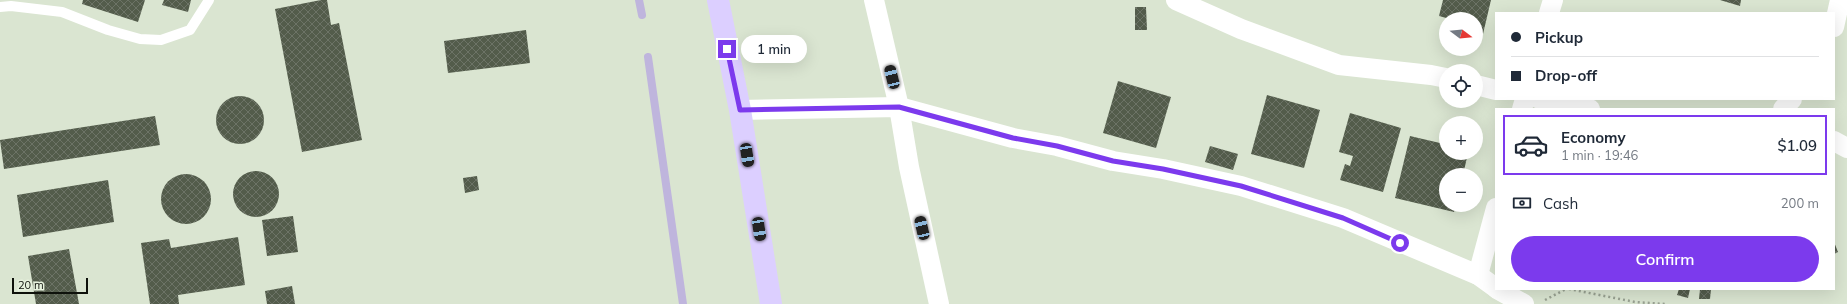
<!DOCTYPE html>
<html lang="en">
<head>
<meta charset="utf-8">
<style>
  body { margin:0; font-family:Mulish,sans-serif; background:#f2f2f3; color:#1f2937; height:100vh; display:flex; flex-direction:column; font-size:15px; white-space:nowrap }
  * { box-sizing:border-box; margin:0 }
  p { font-size:13px; color:#747a83 }
  .icon { flex:none; width:22px; height:22px; fill:none; stroke:currentColor; stroke-width:2; stroke-linecap:round; stroke-linejoin:round }
  .map { position:relative; flex:1; overflow:hidden }
  .panel { position:absolute; left:1495px; top:108px; width:340px; height:182px; display:flex; flex-direction:column; background:#fff; border-radius:0px; box-shadow:0 4px 16px #0002 }
  .panel>* { flex:none }
  .banner { position:absolute; left:1495px; top:12px; width:340px; height:88px; border-radius:0px; box-shadow:0 4px 16px #0002; display:grid; align-content:center; height:88px; padding:0 16px; background:#fff }
  .needle { width:26px; rotate:106deg }
  .buttons { position:absolute; left:1439px; top:12px; display:grid; gap:8px }
  .buttons a { display:grid; place-items:center; width:44px; height:44px; border-radius:50%; background:#fff; box-shadow:0 4px 16px #0002; font-size:20px }
  .scale { position:absolute; left:12px; bottom:10px; width:76px; box-sizing:border-box; padding-left:4px; border:2px solid #0e110b; border-top:0; font-size:11px; line-height:14px; white-space:nowrap; color:#0e110b; -webkit-text-stroke:3px #e7f2de; paint-order:stroke }
  .end { position:absolute; width:18px; height:18px; margin:-9px; border:5px solid #7c3aed; background:#fff; box-shadow:0 0 0 2px #fff }
  .from { border-radius:50% }
  .bubble { position:absolute; height:28px; border-radius:14px; background:#fff; box-shadow:0 4px 16px #0002; font-size:13px; font-weight:600; line-height:28px; text-align:center }
  .car { position:absolute; width:12px; height:24px; margin:-12px -6px; border-radius:5px; box-shadow:0 0 3px 1px #0007; background:linear-gradient(#222 24%,#8ab4d8 0 40%,#222 0 76%,#8ab4d8 0 86%,#222 0) }
  .banner b { display:flex; align-items:center; gap:14px; height:38px; font-size:15px }
  .banner b+b { border-top:1px solid #e0e1e3 }
  .banner i { width:10px; height:10px; background:#1f2937 }
  ul { padding:7px 0 0; list-style:none }
  li { display:flex; align-items:center; gap:12px; height:60px; margin:0 8px 6px; padding:0 8px; border:2px solid transparent; border-radius:0px }
  li div { flex:1 }
  li b { display:block; font-size:15px }
  li em { font-style:normal; font-weight:600 }
  li.current { border-color:#7c3aed }
  li>.icon { width:36px; height:36px; stroke-width:1.5 }
  .pay { display:flex; align-items:center; gap:10px; height:44px; padding:0 16px; font-size:15px }
  .pay p { margin-inline-start:auto }
  .action { display:flex; gap:8px; margin-top:auto; padding:8px 16px }
  .action a { flex:1; height:46px; border-radius:24px; background:#7c3aed; color:#fff; font-size:16px; font-weight:600; line-height:46px; text-align:center }
  .map>svg:first-child { display:block }
  .lines { fill:none; stroke-linecap:round; stroke-linejoin:round }
  .stream { stroke:#bfb5dd; stroke-width:8 }
  .building { fill:url(#building-cross-hatch) }
  .path { stroke:#99a292; stroke-width:2.5; stroke-dasharray:2 3; stroke-linecap:butt }
  .service { stroke:#fff; stroke-width:10 }
  .minor { stroke:#fff; stroke-width:20 }
  .trunk { stroke:#dccfff; stroke-width:22 }
  .route { stroke:#7c3aed; stroke-width:5 }
</style>
</head>
<body>
<div class="map">
<svg width="1847" height="304" viewBox="0 0 1847 304">
  <defs>
    <pattern id="building-cross-hatch" width="8" height="8" patternUnits="userSpaceOnUse"><rect width="8" height="8" fill="#535c4b"/><path d="M0 0l8 8M0 8l8-8" fill="none" stroke="#6c7366"/></pattern>
  </defs>
  <rect width="100%" height="100%" fill="#dae5d1"/>
  <g class="lines">
    <g class="stream">
      <polyline points="639,0 642,15"/>
      <polyline points="648,57 683,304"/>
    </g>
  </g>
  <g class="building">
    <polygon points="83,0 145,0 138,22 82,4"/>
    <polygon points="164,0 191,0 188,12 162,5"/>
    <polygon points="321,0 327,0 331,25 339,23 362,140 302,152 275,9"/>
    <polygon points="1443,0 1491,0 1483,34 1476,32 1476,19 1450,19 1439,16"/>
    <polygon points="1720,0 1741,0 1740,6"/>
    <polygon points="1135,7 1146,7 1147,30 1135,30"/>
    <polygon points="526,30 530,63 448,73 444,41"/>
    <polygon points="1118,81 1171,97 1156,148 1103,133"/>
    <polygon points="1267,95 1320,110 1304,168 1251,154"/>
    <circle cx="240" cy="120" r="24"/>
    <polygon points="1350,113 1401,128 1383,192 1340,180 1345,164 1350,166 1353,156 1339,152"/>
    <polygon points="155,116 160,145 4,169 0,140"/>
    <polygon points="1442,134 1446,135 1446,153 1468,153 1463,175 1446,175 1446,205 1456,205 1454,212 1395,198 1410,136 1440,143"/>
    <polygon points="1210,146 1238,154 1233,170 1205,162"/>
    <circle cx="256" cy="194" r="23"/>
    <circle cx="186" cy="199" r="25"/>
    <polygon points="477,176 479,190 465,193 463,178"/>
    <polygon points="108,180 114,222 23,237 17,195"/>
    <polygon points="293,216 298,252 267,256 262,220"/>
    <polygon points="238,237 245,285 178,295 179,304 150,304 141,243 169,239 171,248"/>
    <polygon points="1834,242 1838,252 1834,254"/>
    <polygon points="69,249 79,304 36,304 28,256"/>
    <polygon points="292,286 295,304 267,304 265,291"/>
    <polygon points="1679,289 1690,289 1688,298 1677,295"/>
    <polygon points="1700,289 1711,289 1710,299 1699,299"/>
  </g>
  <g class="lines">
    <g class="path">
      <polyline points="1569,289 1635,302 1665,304"/>
      <polyline points="1545,300 1566,289"/>
    </g>
    <polyline class="service" points="0,7 11,6 62,12 108,30 140,39 161,40 190,30 209,0"/>
    <g class="minor">
      <polyline points="874,0 899,107 909,167 939,304"/>
      <polyline points="1176,0 1241,29 1339,65 1431,75 1446,78"/>
      <polyline points="1549,13 1553,0"/>
      <polyline points="1834,27 1840,0"/>
      <polyline points="1476,85 1496,90"/>
      <polyline points="1539,99 1590,109"/>
      <polyline points="1522,109 1525,99"/>
      <polyline points="1783,109 1792,99"/>
      <polyline points="740,110 899,107 1013,138 1057,146 1113,161 1163,169 1241,186 1343,218 1478,275 1496,288"/>
      <polyline points="1834,141 1847,148"/>
      <polyline points="1478,275 1496,208"/>
      <polyline points="1497,289 1524,304"/>
    </g>
    <polyline class="trunk" points="718,0 740,110 771,304"/>
  </g>
  <g class="lines">
    <polyline class="route" points="727,49 740,110 899,107 1013,138 1057,146 1113,161 1163,169 1241,186 1343,218 1400,243"/>
  </g>
</svg>
<div class="buttons">
<a><svg class="needle" viewBox="-14 -14 28 28"><path d="M0-13l5 13h-10z" fill="#e53935"/><path d="M0 13l5-13h-10z" fill="#747a83"/></svg></a>
<a><svg class="icon" aria-label="locate" viewBox="0 0 24 24"><circle cx="12" cy="12" r="6"/><path d="M12 2v4M12 18v4M2 12h4M18 12h4"/></svg></a>
<a>+</a>
<a>−</a>
</div>
<div class="scale">20 m</div>
<i class="end from" style="left:1400px;top:243px"></i>
<i class="end" style="left:727px;top:49px"></i>
<div class="bubble" style="left:741px;top:35px;width:66px">1 min</div>
<i class="car" style="left:892px;top:77px;rotate:346deg"></i>
<i class="car" style="left:747px;top:155px;rotate:171deg"></i>
<i class="car" style="left:922px;top:228px;rotate:347deg"></i>
<i class="car" style="left:759px;top:229px;rotate:171deg"></i>
<div class="banner">
<b><i class="from"></i>Pickup</b>
<b><i></i>Drop-off</b>
</div>
<section class="panel">
<ul>
<li class="current"><svg class="icon" aria-label="car" viewBox="0 0 24 24"><path d="M5 17H2v-5l4-1 3-4h7l3 4 3 1v5h-3M9 17h6M6 11h13"/><circle cx="7" cy="17" r="2"/><circle cx="17" cy="17" r="2"/></svg><div><b>Economy</b><p>1 min · 19:46</p></div><em>$1.09</em></li>
</ul>
<div class="pay"><svg class="icon" aria-label="cash" viewBox="0 0 24 24"><path d="M3 7h18v10H3z"/><circle cx="12" cy="12" r="2"/></svg>Cash<p>200 m</p></div>
<div class="action"><a>Confirm</a></div>
</section>
</div>
</body>
</html>
